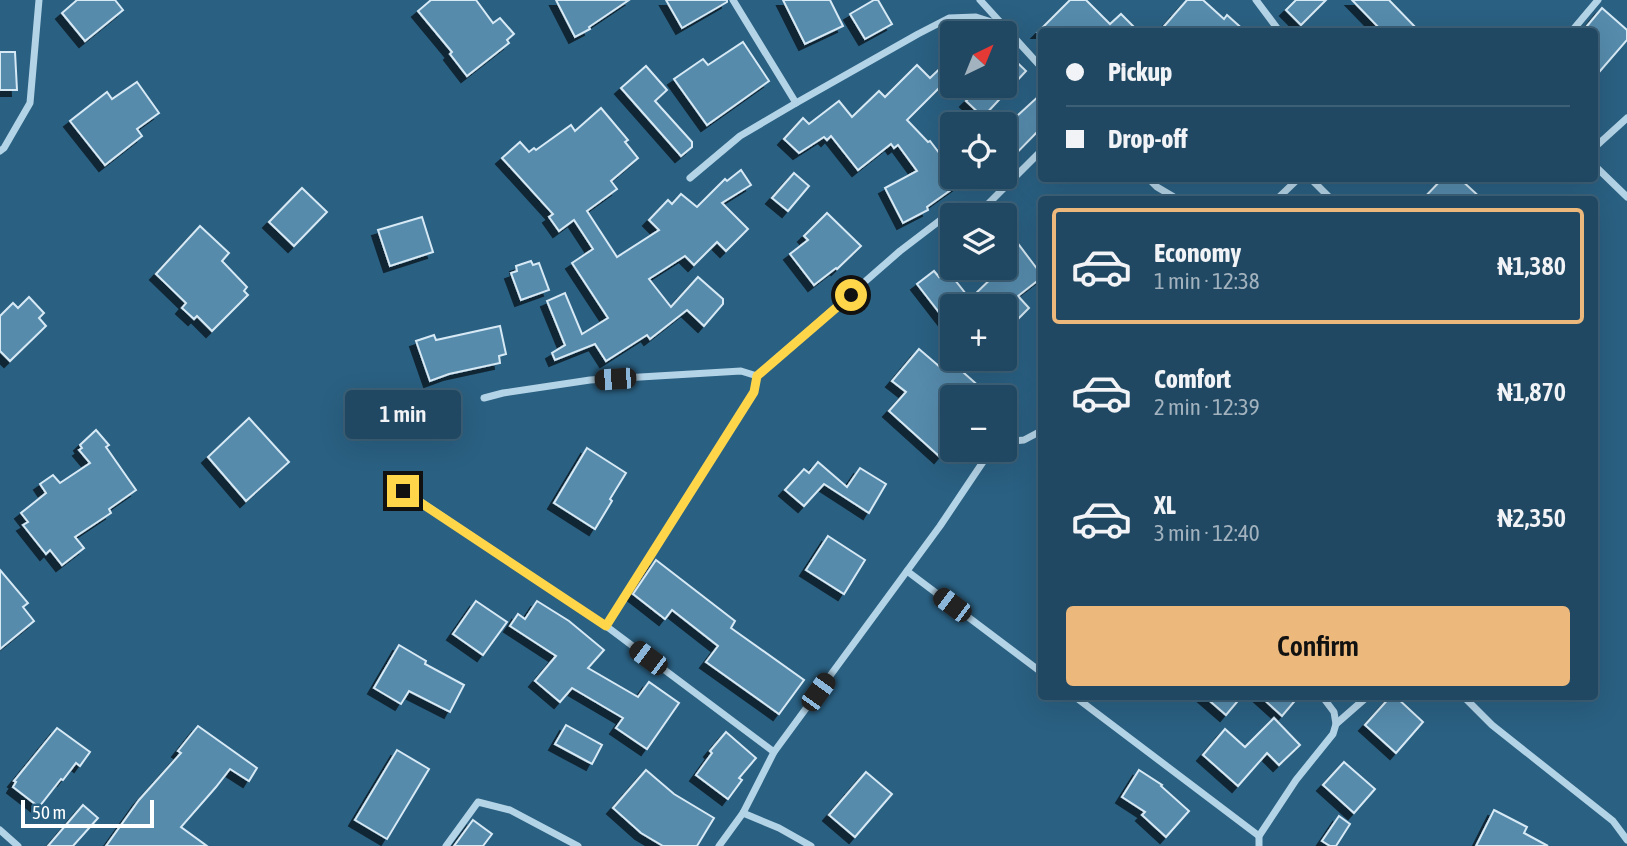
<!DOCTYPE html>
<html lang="en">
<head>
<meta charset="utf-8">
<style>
  body { margin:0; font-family:"Asap Condensed",sans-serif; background:#2d526b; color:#f1f3f6; height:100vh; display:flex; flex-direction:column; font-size:26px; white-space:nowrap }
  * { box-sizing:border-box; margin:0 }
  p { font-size:23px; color:#a2b2be }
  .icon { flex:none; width:38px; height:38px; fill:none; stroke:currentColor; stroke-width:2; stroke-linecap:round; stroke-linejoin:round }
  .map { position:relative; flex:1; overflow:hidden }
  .drawer { position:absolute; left:1038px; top:196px; width:560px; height:504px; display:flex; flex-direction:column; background:#204862; border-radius:7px; box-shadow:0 7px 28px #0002,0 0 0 2px #3d6077 }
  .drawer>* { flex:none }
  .hud { position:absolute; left:1038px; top:28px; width:560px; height:154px; border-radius:7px; box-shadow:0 7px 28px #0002,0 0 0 2px #3d6077; display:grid; align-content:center; height:154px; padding:0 28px; background:#204862 }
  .needle { width:46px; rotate:43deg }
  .fabs { position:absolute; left:940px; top:21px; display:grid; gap:14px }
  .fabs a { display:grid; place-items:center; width:77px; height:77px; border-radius:7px; background:#204862; box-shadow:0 7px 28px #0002,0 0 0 2px #3d6077; font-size:35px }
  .scale { position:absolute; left:21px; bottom:18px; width:133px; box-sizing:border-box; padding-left:7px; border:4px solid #fff; border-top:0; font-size:19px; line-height:24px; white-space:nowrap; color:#fff; -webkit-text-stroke:5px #2a6082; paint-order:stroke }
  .end { position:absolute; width:32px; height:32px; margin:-16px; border:9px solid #ffd54a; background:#111; box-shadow:0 0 0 4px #111 }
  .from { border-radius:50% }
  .bubble { position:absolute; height:49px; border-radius:7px; background:#204862; box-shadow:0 7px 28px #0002,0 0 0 2px #3d6077; font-size:23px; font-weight:600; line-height:49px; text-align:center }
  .car { position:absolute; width:21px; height:42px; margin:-21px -10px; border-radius:9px; box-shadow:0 0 5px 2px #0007; background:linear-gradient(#222 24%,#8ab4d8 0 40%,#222 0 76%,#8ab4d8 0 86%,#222 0) }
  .hud b { display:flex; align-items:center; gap:24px; height:66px; font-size:26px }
  .hud b+b { border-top:2px solid #3d6077 }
  .hud i { width:18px; height:18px; background:#f1f3f6 }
  ul { padding:12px 0 0; list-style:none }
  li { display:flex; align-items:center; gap:21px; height:116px; margin:0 14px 10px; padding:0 14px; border:4px solid transparent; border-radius:7px }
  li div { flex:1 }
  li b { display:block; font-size:26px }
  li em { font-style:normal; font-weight:600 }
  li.current { border-color:#ecb87b }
  li>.icon { width:63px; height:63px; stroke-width:1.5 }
  .cta { display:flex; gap:14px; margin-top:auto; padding:14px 28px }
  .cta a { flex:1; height:80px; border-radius:7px; background:#ecb87b; color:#111; font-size:28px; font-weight:600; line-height:80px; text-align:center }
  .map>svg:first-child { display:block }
  .building { fill:#568bac; stroke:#d6e9f5; stroke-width:2; filter:url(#shadow) }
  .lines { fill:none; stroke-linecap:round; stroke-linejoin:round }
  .minor { stroke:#b3d3e6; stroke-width:7 }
  .route { stroke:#ffd54a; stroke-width:9 }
</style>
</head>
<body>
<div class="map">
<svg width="1627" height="846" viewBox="0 0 1627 846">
  <defs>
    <filter id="shadow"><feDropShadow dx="-6" dy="6" stdDeviation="0" flood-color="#0009"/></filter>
  </defs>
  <rect width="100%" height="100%" fill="#2a6082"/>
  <g class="building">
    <polygon points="77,0 115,0 123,10 85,41 62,13"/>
    <polygon points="431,0 476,0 493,23 500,18 514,34 507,40 509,43 467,76 450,54 452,52 418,11"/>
    <polygon points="556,0 629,0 589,27 590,29 575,37"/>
    <polygon points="666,0 727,0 727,2 682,28"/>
    <polygon points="783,0 830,0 843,26 805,44"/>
    <polygon points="874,0 878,0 892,24 865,39 850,14"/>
    <polygon points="1070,0 1086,0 1110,24 1121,14 1139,32 1038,32"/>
    <polygon points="1187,0 1203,0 1224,19 1227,15 1246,32 1159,32"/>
    <polygon points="1296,0 1326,0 1301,25 1286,10"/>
    <polygon points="1352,0 1389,0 1420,32 1383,32"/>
    <polygon points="1602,8 1627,30 1627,40 1594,78 1594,32 1582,32"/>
    <polygon points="743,42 769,81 707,125 674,79 703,59 708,65"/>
    <polygon points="1004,50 1026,71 983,117 966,101 981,86 1004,86"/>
    <polygon points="0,52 15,52 17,90 0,90"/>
    <polygon points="952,57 952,75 907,120 928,142 930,141 940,154 952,142 952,177 969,177 927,207 928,210 903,223 885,188 917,171 898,145 894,148 891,144 858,170 831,136 827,140 824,137 799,153 784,139 803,118 809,124 839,101 852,117 879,91 885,97 917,65 930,78"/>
    <polygon points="646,66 667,90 655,101 692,142 692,147 681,156 621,88"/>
    <polygon points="137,82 159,113 137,129 142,136 105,165 70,121 107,92 112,99"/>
    <polygon points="1041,94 1041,128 1004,166 1004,128"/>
    <polygon points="601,108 628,140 625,142 638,158 611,181 617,189 587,211 617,257 659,230 649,220 668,200 672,204 681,194 697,207 725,179 727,181 741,170 751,185 722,203 748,229 726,251 717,242 694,265 685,256 649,279 671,307 698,277 723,299 723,304 704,326 687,310 650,339 647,335 606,361 595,344 555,360 552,353 565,345 547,301 565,293 582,334 608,318 572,263 593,249 574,220 559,231 549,217 553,214 502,158 520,142 529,152 534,148 536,150 571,125 575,131"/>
    <polygon points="794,173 809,186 788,211 772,198"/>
    <polygon points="1443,178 1459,178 1483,200 1422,200"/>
    <polygon points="302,188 327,212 294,246 269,222"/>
    <polygon points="827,213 861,246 837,269 836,268 814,285 790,254 808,240 804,236"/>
    <polygon points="422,217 433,252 390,266 378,230"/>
    <polygon points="200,226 229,253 222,261 247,287 244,291 248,295 212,331 197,316 194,319 182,308 186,303 156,274"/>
    <polygon points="1013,237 1041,274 1041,278 1018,296 1029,308 1004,333 1004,306 952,306 952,329 917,284 934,271 939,277 947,270 970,299 1002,268 1004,268 1004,244"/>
    <polygon points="531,261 533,265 539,263 549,290 521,300 511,273 517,271 516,266"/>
    <polygon points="29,297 44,313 39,318 46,326 10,361 0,351 0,316 13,303 18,308"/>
    <polygon points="500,326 506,354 499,356 500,363 449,374 430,381 416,341 434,335 436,340"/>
    <polygon points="919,349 940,367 947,358 981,388 973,397 952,397 952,443 940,457 889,411 906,392 892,381"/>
    <polygon points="249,418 289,462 246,501 208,457"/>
    <polygon points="96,430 109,445 106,447 136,490 109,509 111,513 75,537 84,548 62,565 50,550 46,554 23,525 28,522 21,513 46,493 40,484 53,475 60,483 90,463 79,450 82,448 80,445"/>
    <polygon points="587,448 626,473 610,499 612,501 595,529 554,503"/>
    <polygon points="818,462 847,487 860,468 886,484 869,513 824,484 804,506 785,490 804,469 809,473"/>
    <polygon points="828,536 865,560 844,594 806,570"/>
    <polygon points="656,560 735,621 731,628 804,680 779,714 706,662 718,646 672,610 665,619 633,594"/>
    <polygon points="0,570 28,603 23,607 34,621 0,649"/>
    <polygon points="476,601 507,622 483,655 453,634"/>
    <polygon points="537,601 569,621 604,650 588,668 638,697 649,682 679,703 647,749 616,728 623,718 572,688 560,702 535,681 556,656 510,626 518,614 525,619"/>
    <polygon points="399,645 426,661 425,664 464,685 450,712 409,691 401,704 374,688"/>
    <polygon points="1204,696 1242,696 1226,715"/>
    <polygon points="1260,696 1299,696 1282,716"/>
    <polygon points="1391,696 1395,696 1423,722 1396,753 1365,725"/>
    <polygon points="1274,718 1300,745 1279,765 1267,753 1238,786 1203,755 1225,729 1245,747"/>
    <polygon points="566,725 602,745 592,764 555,744"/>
    <polygon points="198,726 257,768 249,781 230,769 216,787 181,827 207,846 106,846 139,800 181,753 178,751"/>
    <polygon points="57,728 90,752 80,766 76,763 63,780 61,779 39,807 13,787 16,782 14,781"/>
    <polygon points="726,732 756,758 739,778 742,780 728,799 696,775 712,753 710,751"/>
    <polygon points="397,750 429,769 387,839 355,820"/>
    <polygon points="1344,762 1375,789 1354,813 1323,785"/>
    <polygon points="646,770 674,794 714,818 697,846 663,846 641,833 613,808"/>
    <polygon points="1139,770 1162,785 1161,786 1189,811 1166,837 1142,815 1145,812 1122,797"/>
    <polygon points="866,772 892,794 855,837 829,815"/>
    <polygon points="83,805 98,818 73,846 48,846"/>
    <polygon points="1494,810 1527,827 1524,833 1548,846 1476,846"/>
    <polygon points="1339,816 1350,824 1336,846 1330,846 1322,841"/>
    <polygon points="473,820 492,834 483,846 454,846"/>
  </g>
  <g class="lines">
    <g class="minor">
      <polyline points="733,0 796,103"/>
      <polyline points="980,0 1041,67"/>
      <polyline points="1256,0 1280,32"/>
      <polyline points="1571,32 1598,0"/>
      <polyline points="1594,148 1627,118"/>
      <polyline points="0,151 4,148 30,103 39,0"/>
      <polyline points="1594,165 1627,197"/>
      <polyline points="690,178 740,136 796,103 918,34 949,18 976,17 1004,26"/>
      <polyline points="1148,178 1157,187 1179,200"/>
      <polyline points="1310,178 1332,200"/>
      <polyline points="1276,200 1299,178"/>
      <polyline points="484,398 503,393 590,380 741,371 757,376"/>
      <polyline points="1004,442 1024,440 1041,431"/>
      <polyline points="400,488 606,626 774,752"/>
      <polyline points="907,571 1041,672"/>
      <polyline points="606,626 754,392 757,376 900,251 951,212 985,207 1041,151"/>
      <polyline points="1074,696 1259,836"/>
      <polyline points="1322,696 1334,712 1336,724"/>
      <polyline points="1463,696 1492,725 1613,821 1627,840"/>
      <polyline points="743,813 779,828 811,846"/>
      <polyline points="0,830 18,846"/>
      <polyline points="446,846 478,802 510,810 578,846"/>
      <polyline points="719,846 743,813 774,752 940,526 991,450"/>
      <polyline points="1259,846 1259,836 1296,780 1333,734 1336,724 1368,696"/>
    </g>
  </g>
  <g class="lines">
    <polyline class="route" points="403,491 606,626 754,392 757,376 851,295"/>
  </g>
</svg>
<div class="fabs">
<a><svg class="needle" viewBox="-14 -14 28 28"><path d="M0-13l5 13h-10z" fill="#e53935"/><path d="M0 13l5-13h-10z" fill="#a2b2be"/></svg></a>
<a><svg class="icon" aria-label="locate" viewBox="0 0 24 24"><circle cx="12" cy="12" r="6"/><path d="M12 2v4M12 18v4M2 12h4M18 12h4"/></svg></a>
<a><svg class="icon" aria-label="layers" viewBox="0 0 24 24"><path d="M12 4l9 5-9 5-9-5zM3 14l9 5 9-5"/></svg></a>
<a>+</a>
<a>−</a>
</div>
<div class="scale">50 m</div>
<i class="end from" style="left:851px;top:295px"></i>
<i class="end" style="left:403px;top:491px"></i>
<div class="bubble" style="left:345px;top:390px;width:116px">1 min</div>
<i class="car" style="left:615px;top:379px;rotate:266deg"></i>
<i class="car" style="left:952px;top:605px;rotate:307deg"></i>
<i class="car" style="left:648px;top:658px;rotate:307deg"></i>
<i class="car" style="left:818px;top:692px;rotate:36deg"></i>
<div class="hud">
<b><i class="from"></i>Pickup</b>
<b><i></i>Drop-off</b>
</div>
<section class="drawer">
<ul>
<li class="current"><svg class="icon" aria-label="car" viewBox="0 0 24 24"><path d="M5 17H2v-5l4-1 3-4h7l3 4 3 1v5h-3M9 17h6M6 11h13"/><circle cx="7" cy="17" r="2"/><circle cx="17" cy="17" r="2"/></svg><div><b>Economy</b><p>1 min · 12:38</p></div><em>₦1,380</em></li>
<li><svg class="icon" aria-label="car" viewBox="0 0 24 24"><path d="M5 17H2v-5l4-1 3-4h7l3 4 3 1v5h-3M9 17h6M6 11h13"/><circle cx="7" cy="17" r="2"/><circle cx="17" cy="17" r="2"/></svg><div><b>Comfort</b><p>2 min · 12:39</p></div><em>₦1,870</em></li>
<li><svg class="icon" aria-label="car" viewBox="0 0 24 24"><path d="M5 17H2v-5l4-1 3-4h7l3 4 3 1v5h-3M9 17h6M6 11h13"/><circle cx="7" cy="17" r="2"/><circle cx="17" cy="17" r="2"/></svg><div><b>XL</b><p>3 min · 12:40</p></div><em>₦2,350</em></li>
</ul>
<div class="cta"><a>Confirm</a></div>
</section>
</div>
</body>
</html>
